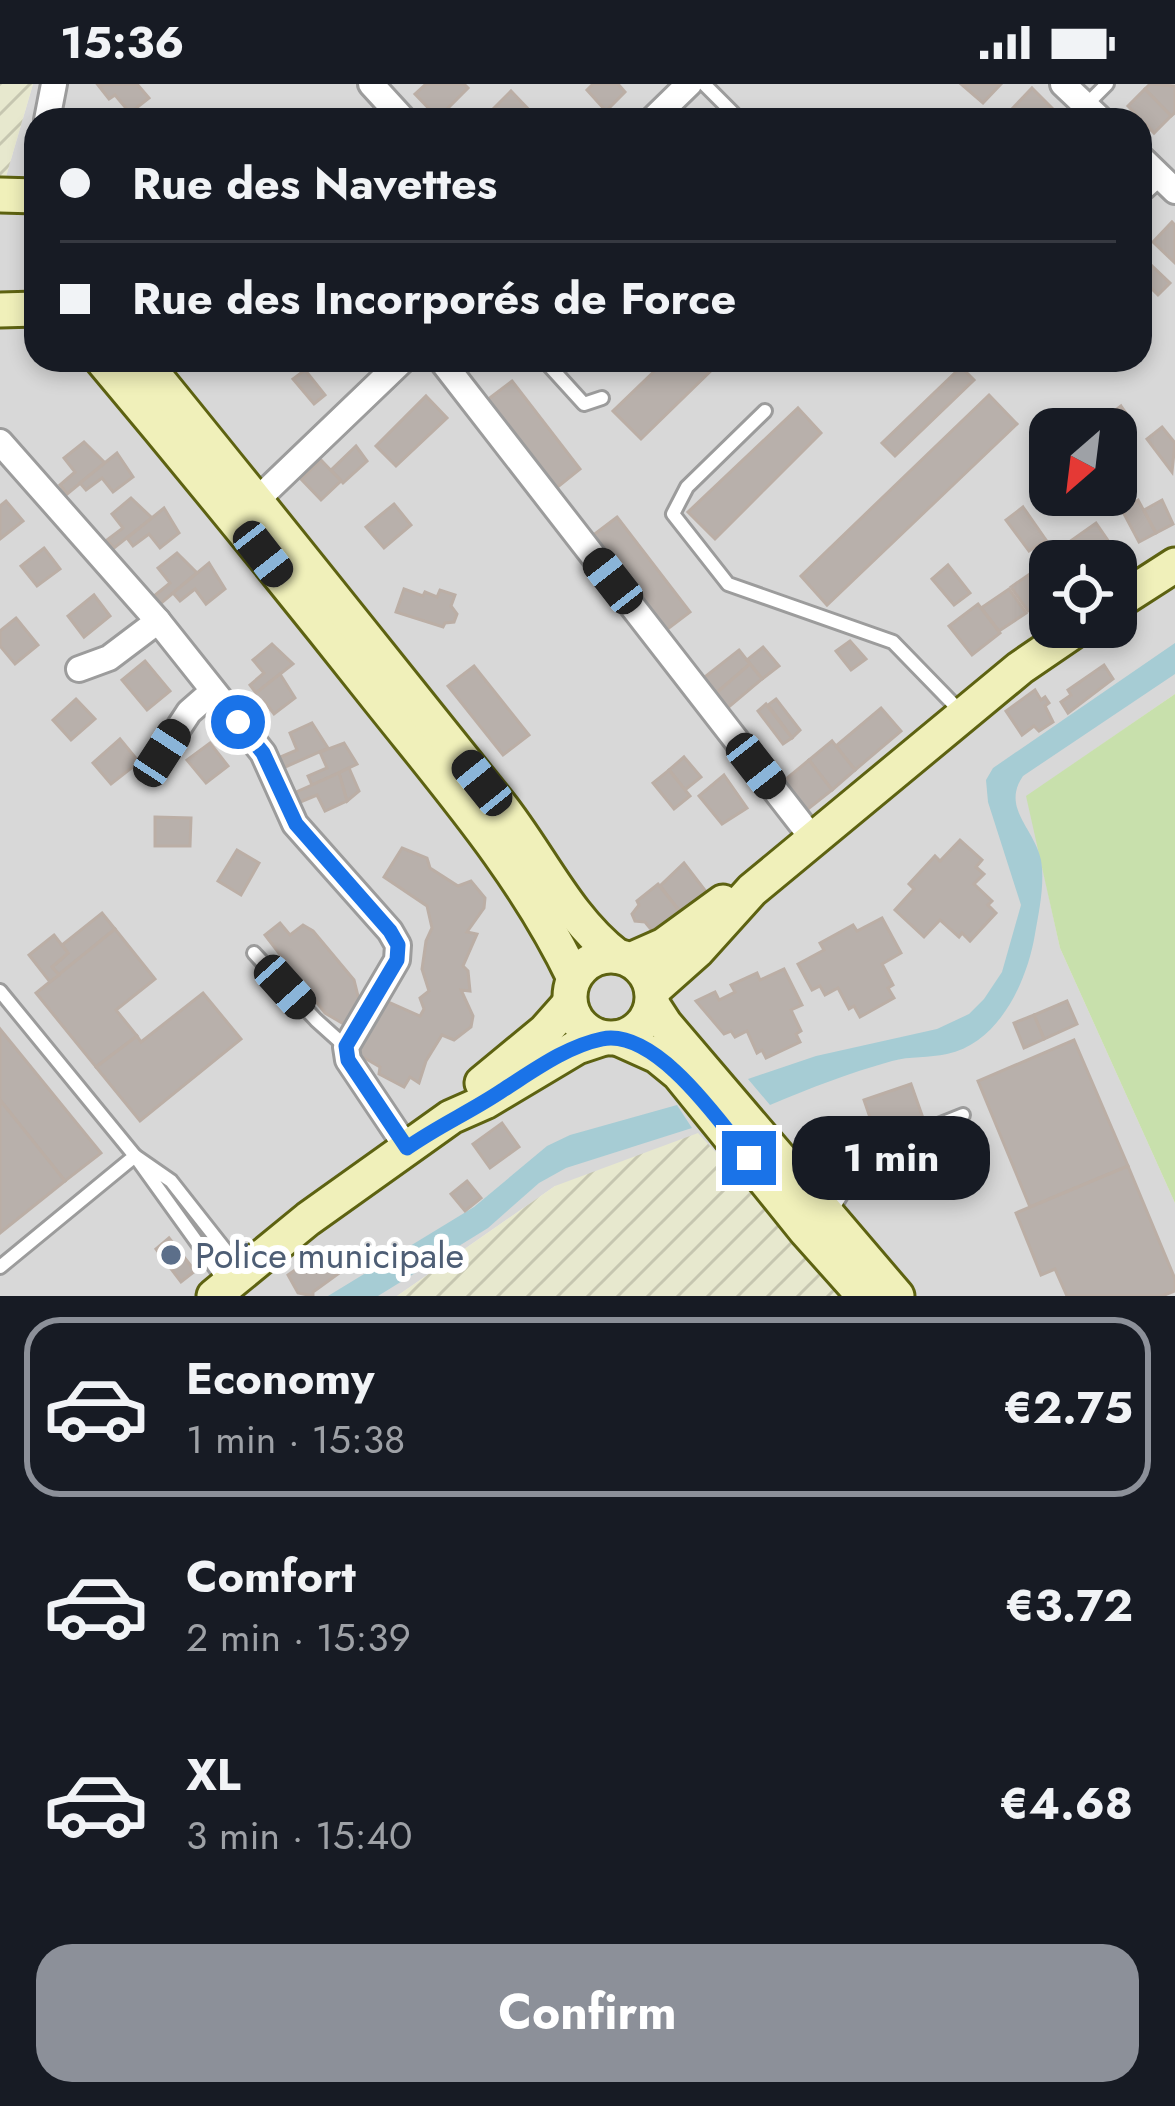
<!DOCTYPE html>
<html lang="en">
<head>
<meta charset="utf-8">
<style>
  body { margin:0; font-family:Jost,sans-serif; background:#242831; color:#f1f3f6; height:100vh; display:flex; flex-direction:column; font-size:45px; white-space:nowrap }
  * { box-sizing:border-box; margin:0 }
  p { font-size:39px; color:#9ea1a6 }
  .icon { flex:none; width:66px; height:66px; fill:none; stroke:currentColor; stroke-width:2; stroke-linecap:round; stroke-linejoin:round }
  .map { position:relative; height:1212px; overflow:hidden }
  .details { display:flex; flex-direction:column; background:#171b24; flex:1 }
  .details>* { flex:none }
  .guide { position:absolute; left:24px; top:24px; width:1128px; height:264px; border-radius:36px; box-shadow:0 6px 18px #0003; display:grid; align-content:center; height:264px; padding:0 36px; background:#171b24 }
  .needle { width:78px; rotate:208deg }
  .fabs { position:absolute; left:1029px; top:324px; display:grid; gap:24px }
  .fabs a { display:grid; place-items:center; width:108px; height:108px; border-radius:24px; background:#171b24; box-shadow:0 6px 18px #0003; font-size:60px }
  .end { position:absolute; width:54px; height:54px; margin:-27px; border:15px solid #1a73e8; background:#fff; box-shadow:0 0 0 6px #fff }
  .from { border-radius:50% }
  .bubble { position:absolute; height:84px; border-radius:36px; background:#171b24; box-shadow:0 6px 18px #0003; font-size:39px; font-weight:700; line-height:84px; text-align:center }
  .car { position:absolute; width:36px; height:72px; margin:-36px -18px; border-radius:15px; box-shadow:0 0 9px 3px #0007; background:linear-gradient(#222 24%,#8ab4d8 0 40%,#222 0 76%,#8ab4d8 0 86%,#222 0) }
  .guide b { display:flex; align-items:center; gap:42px; height:114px; font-size:45px }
  .guide b+b { border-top:3px solid #363941 }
  .guide i { width:30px; height:30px; background:#f1f3f6 }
  ul { padding:21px 0 0; list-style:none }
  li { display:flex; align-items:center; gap:36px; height:180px; margin:0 24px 18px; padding:0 12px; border:6px solid transparent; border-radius:36px }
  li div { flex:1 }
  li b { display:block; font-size:45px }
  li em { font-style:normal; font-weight:700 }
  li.active { border-color:#8c9099 }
  li>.icon { width:108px; height:108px; stroke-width:1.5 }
  .action { display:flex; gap:24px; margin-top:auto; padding:24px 36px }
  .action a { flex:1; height:138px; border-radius:36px; background:#8c9099; color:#fff; font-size:48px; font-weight:700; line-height:138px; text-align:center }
  .status { display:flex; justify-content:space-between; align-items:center; height:84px; padding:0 60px; background:#171b24; direction:ltr }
  .status svg { height:33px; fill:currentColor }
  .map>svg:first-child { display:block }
  .residential { fill:#d8d8d8; fill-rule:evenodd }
  .farmland { fill:url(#farmland-furrows) }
  .grass { fill:#c8e0ac }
  .water { fill:#a6ccd4 }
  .building { fill:#b8b0ab; stroke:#bbaea5; stroke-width:3 }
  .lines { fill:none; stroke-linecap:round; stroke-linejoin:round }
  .service-casing { stroke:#9c9c9c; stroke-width:18 }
  .minor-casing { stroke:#9c9c9c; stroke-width:30 }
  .secondary-casing { stroke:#5d6211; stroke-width:39 }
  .service { stroke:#fff; stroke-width:12 }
  .minor { stroke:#fff; stroke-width:24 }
  .secondary { stroke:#f0f0ba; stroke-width:33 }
  .route { stroke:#1a73e8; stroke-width:15 }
  .service-dot { fill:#5c6f8a; stroke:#fff; stroke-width:4.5 }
  .labels { text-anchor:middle; stroke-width:12; stroke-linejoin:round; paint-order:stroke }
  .service-label { font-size:36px; fill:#4e5e75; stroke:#fff; text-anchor:start }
</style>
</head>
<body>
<div class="status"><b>15:36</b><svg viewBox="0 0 49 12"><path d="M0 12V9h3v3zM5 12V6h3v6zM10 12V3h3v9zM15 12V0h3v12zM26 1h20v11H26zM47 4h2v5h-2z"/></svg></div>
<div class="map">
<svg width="1175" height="1212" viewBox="0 0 1175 1212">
  <defs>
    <pattern id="farmland-furrows" width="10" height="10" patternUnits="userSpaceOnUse" patternTransform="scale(3)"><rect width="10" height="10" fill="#e7e8ce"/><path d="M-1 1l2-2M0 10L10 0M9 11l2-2" fill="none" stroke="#c6c6b0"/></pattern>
  </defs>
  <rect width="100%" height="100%" fill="#ebe7e1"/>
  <path class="residential" d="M33,0H1175V610L1027,712L1060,864L1175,1119V1212H848L555,1102L397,1212H0V113ZM36,36H1140V276H36ZM1050,345H1116V411H1050ZM1050,477H1116V543H1050Z"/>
  <g class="farmland">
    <polygon points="0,0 33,0 0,113"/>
    <polygon points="698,1049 848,1212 397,1212 555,1102"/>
  </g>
  <polygon class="grass" points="1175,610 1175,1119 1060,864 1026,712"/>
  <g class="water">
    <path d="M1175,559V590L1023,692C1001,724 1034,744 1041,776C1045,800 1039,827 1035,850C1027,898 999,959 947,970C929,974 910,972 892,977C849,989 810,1004 770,1021L748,995L816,972L937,945L969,930L984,915L1002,888L1021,821L988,718L986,696L993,684Z"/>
    <polygon points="677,1021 692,1044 566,1084 539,1099 488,1144 378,1212 328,1212 474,1123 547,1062 570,1051"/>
  </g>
  <g class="building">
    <polygon points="137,0 149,14 130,29 115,11 109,15 98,1"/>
    <polygon points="426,0 464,0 468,4 438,34 415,10"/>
    <polygon points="593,0 618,0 625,8 606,27 587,6"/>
    <polygon points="961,0 1001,0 983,19"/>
    <polygon points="1150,0 1175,2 1175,29 1171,32 1145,5"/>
    <polygon points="1032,4 1053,25 1043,36 1021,36 1011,26"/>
    <polygon points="1145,5 1171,32 1154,49 1128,22"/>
    <polygon points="511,7 531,28 522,36 491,36 497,30 493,25"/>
    <polygon points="1172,138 1175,141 1175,179 1153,158"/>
    <polygon points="1149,179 1170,199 1158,211 1140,193"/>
    <polygon points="666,276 722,276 641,355 613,327"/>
    <polygon points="961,283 974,296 895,372 882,359"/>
    <polygon points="305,286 325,311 314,320 293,295"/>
    <polygon points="512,297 580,385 555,405 487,316"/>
    <polygon points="989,311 1017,340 827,521 801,492"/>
    <polygon points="426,312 447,334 396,382 376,362"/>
    <polygon points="1121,322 1128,332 1111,345 1091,345"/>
    <polygon points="798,324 821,349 715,455 688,428"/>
    <polygon points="1162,343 1175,359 1172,388 1147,355"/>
    <polygon points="84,358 105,379 67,410 60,401 75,388 64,374"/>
    <polygon points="356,362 367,377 343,399 331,386"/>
    <polygon points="117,369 133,393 113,408 102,394 86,406 80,399"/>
    <polygon points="321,376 341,397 321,416 301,395"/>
    <polygon points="131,414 152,434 114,464 107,456 123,444 112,430"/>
    <polygon points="1138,416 1156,449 1139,458 1122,426"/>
    <polygon points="1162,416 1173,440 1156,449 1144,426"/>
    <polygon points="6,417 23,437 0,455 0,422"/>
    <polygon points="394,420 411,441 384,464 366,443"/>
    <polygon points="1023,423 1046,456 1029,467 1006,436"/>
    <polygon points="164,424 179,449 160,464 149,450 133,462 127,454"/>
    <polygon points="617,433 690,528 665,547 592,452"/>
    <polygon points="1096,439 1116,468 1103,477 1050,477 1050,496 1038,480"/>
    <polygon points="44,464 60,485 37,502 21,482"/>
    <polygon points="177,469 197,489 160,520 154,512 170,499 158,484"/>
    <polygon points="209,479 225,505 206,520 195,505 180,517 173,509"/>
    <polygon points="948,481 970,509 954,521 932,495"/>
    <polygon points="1040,483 1050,496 1050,512 1028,527 1011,503"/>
    <polygon points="404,505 423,512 425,508 437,513 440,506 455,511 451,522 457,530 454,538 445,539 443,543 396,528"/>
    <polygon points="1009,505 1026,529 999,547 981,524"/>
    <polygon points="94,511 110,532 84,553 68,532"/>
    <polygon points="978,520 1000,549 972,571 949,542"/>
    <polygon points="16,534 38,561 15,580 0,562 0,547"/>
    <polygon points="850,557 866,575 851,586 836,567"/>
    <polygon points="272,560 293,580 256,609 250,601 264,589 253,576"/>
    <polygon points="763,563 779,582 762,595 747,576"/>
    <polygon points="739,566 750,580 714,611 701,596"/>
    <polygon points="145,577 170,607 147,626 122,596"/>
    <polygon points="750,580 762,595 725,626 714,611"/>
    <polygon points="1104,581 1113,595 1068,629 1061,618 1071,611 1068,606"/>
    <polygon points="474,582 529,651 503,671 448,602"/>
    <polygon points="280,590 295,614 274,630 264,617 248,629 241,621"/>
    <polygon points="1035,606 1041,616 1045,613 1049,619 1045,622 1053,638 1039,647 1034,642 1022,651 1006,627"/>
    <polygon points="76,615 95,635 71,656 53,636"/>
    <polygon points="776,615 800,646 792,654 768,621"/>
    <polygon points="766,620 792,654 783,660 758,627"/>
    <polygon points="881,624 901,647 855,686 836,662"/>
    <polygon points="312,639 328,664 283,684 278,674 297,666 290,649"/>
    <polygon points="120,655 139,678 111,700 93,679"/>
    <polygon points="832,657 855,686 832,706 809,676"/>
    <polygon points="210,659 228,682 206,699 187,676"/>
    <polygon points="344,659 357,680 312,701 308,692 327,684 320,668"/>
    <polygon points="684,673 701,693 685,706 669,686"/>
    <polygon points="809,676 832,706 803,729 780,700"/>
    <polygon points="349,684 359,707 347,717 339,689"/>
    <polygon points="669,686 690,712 674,725 653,699"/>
    <polygon points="339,689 347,717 325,727 317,711 298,719 294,709"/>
    <polygon points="724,691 747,724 722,740 699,712"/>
    <polygon points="155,733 191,734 190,762 155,762"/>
    <polygon points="960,756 982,776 976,783 984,790 974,800 992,817 988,821 996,829 970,857 962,849 959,853 940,836 924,853 895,826 914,805 909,800 935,772 940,777"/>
    <polygon points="402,764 427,774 430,784 458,802 471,797 485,814 484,824 467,848 477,850 463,882 468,887 470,907 461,906 473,932 471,943 454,956 442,951 426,977 419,999 410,993 404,1003 379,990 380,983 356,969 388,918 420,932 424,925 420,914 429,907 422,885 426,857 432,844 427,822 384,793"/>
    <polygon points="237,766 259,779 241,811 218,797"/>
    <polygon points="684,779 707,809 681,829 660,802"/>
    <polygon points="658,800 681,829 654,849 645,838 635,837 632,830 639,821 637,817"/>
    <polygon points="102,829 115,845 59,891 52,883 68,869 62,861"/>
    <polygon points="882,834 901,869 882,880 893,901 888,904 894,914 860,933 854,922 849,925 838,904 825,911 820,902 812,906 798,880 824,866 820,859 853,841 857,847"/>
    <polygon points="280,839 290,851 303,841 313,847 354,896 360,920 347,942 325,929 265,851"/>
    <polygon points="115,845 155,895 116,926 137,952 96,983 36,909"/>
    <polygon points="54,851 68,869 52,883 59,891 50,898 29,871"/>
    <polygon points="784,885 802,921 791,926 801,947 796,950 800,958 766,974 762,966 757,969 747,947 735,953 731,947 724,950 696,917 715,908 719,916 735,908 731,901 757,889 760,896"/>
    <polygon points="203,909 241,955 140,1037 96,983 137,952 141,958"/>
    <polygon points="1067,917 1077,940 1044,955 1034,931"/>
    <polygon points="1034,931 1044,955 1024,964 1014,939"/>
    <polygon points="0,945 101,1069 65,1097 0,1016"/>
    <polygon points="1074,956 1128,1082 1030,1123 978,997"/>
    <polygon points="911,1000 923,1034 876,1051 864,1016"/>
    <polygon points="0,1016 65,1097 0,1149"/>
    <polygon points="502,1039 519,1063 490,1084 473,1060"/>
    <polygon points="1128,1082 1175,1195 1175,1207 1162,1212 1067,1212 1055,1185 1041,1191 1016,1129"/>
    <polygon points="467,1097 481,1114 465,1127 451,1110"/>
    <polygon points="169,1154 195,1187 181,1198 156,1165"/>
    <polygon points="322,1167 338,1190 313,1208 313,1212 298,1209 288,1191"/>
  </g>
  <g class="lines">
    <defs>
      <g id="service">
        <polyline points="704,0 740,36"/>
        <polyline points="1086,21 1107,0"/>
        <polyline points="1140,114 1161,95"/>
        <polyline points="544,276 584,320 602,314"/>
        <polyline points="765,327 687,403 673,430 728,500 893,558 962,629"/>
        <polyline points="254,869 316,936 346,963"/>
        <polyline points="0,907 135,1072 0,1183"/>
        <polyline points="829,1131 858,1083 883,1063 963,1031"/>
        <polyline points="227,1200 135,1072 171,1097 241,1186"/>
      </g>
      <g id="minor">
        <polyline points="371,0 404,36"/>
        <polyline points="1063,0 1101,36"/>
        <polyline points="47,36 54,0"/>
        <polyline points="652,36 689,0"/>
        <polyline points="1140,73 1175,107"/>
        <polyline points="441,276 813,755"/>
        <polyline points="0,358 158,537 263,669 295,740 390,847 398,861 397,876 346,963 348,976 407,1064"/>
        <polyline points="257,416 403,276"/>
        <polyline points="79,585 109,574 158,537"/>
        <polyline points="162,669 189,628 213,607"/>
      </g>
      <g id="secondary">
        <polyline points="0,111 36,112"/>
        <polyline points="0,226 36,225"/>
        <path d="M102,276C196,388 289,502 380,617C451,706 525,791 574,894"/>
        <path d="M142,276C262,423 380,572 499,720C539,770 567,834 617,872"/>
        <polyline points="1116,519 1175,481"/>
        <circle cx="611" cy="913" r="41"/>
        <polyline points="630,876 664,861 723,818"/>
        <polyline points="652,907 697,867 752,806 1020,584 1080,543"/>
        <polyline points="652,920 665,940 897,1212"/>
        <polyline points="617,954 657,972 679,990 806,1147 864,1212"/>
        <polyline points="482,999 545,947 569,920"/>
        <polyline points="214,1212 308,1135 451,1033 485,1018 577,963 604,954"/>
      </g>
    </defs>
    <use href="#service" class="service-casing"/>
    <use href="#minor" class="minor-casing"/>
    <use href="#secondary" class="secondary-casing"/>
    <use href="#service" class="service"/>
    <use href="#minor" class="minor"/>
    <use href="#secondary" class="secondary"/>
  </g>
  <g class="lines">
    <path class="route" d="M238,638L263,669L296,740L390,847L398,861L397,876L346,962L348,976L407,1064C438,1042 472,1027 503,1006C533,987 567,962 602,955C656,944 720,1038 749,1074"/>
  </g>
  <circle class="service-dot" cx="171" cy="1171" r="12"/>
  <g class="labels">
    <g class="service-label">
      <text x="195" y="1184">Police municipale</text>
    </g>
  </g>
</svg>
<div class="fabs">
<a><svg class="needle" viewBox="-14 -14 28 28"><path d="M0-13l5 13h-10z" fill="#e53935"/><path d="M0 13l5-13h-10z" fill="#9ea1a6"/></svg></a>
<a><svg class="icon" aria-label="locate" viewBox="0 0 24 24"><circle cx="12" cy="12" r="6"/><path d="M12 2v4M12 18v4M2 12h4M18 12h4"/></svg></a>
</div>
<i class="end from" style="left:238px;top:638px"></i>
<i class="end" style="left:749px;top:1074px"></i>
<div class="bubble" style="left:792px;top:1032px;width:198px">1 min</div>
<i class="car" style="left:263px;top:470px;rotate:142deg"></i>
<i class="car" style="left:613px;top:497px;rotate:322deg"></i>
<i class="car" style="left:162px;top:669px;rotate:33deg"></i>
<i class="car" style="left:756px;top:682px;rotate:142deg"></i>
<i class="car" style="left:482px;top:699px;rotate:321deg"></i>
<i class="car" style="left:285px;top:903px;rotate:138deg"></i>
<div class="guide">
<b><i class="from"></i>Rue des Navettes</b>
<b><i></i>Rue des Incorporés de Force</b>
</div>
</div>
<section class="details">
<ul>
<li class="active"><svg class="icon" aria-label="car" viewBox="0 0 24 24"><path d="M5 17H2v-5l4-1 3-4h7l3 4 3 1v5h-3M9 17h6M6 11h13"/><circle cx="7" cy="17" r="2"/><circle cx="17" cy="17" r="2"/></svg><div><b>Economy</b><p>1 min · 15:38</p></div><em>€2.75</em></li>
<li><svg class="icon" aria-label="car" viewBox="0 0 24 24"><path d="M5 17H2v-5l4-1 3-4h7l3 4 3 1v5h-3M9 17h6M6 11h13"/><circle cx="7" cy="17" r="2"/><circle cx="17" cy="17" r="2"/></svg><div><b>Comfort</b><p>2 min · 15:39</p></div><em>€3.72</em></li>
<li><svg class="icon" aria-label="car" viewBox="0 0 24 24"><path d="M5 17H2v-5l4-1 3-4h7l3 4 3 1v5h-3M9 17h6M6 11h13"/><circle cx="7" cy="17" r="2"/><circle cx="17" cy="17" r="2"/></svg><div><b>XL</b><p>3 min · 15:40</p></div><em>€4.68</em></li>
</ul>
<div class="action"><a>Confirm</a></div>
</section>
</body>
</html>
